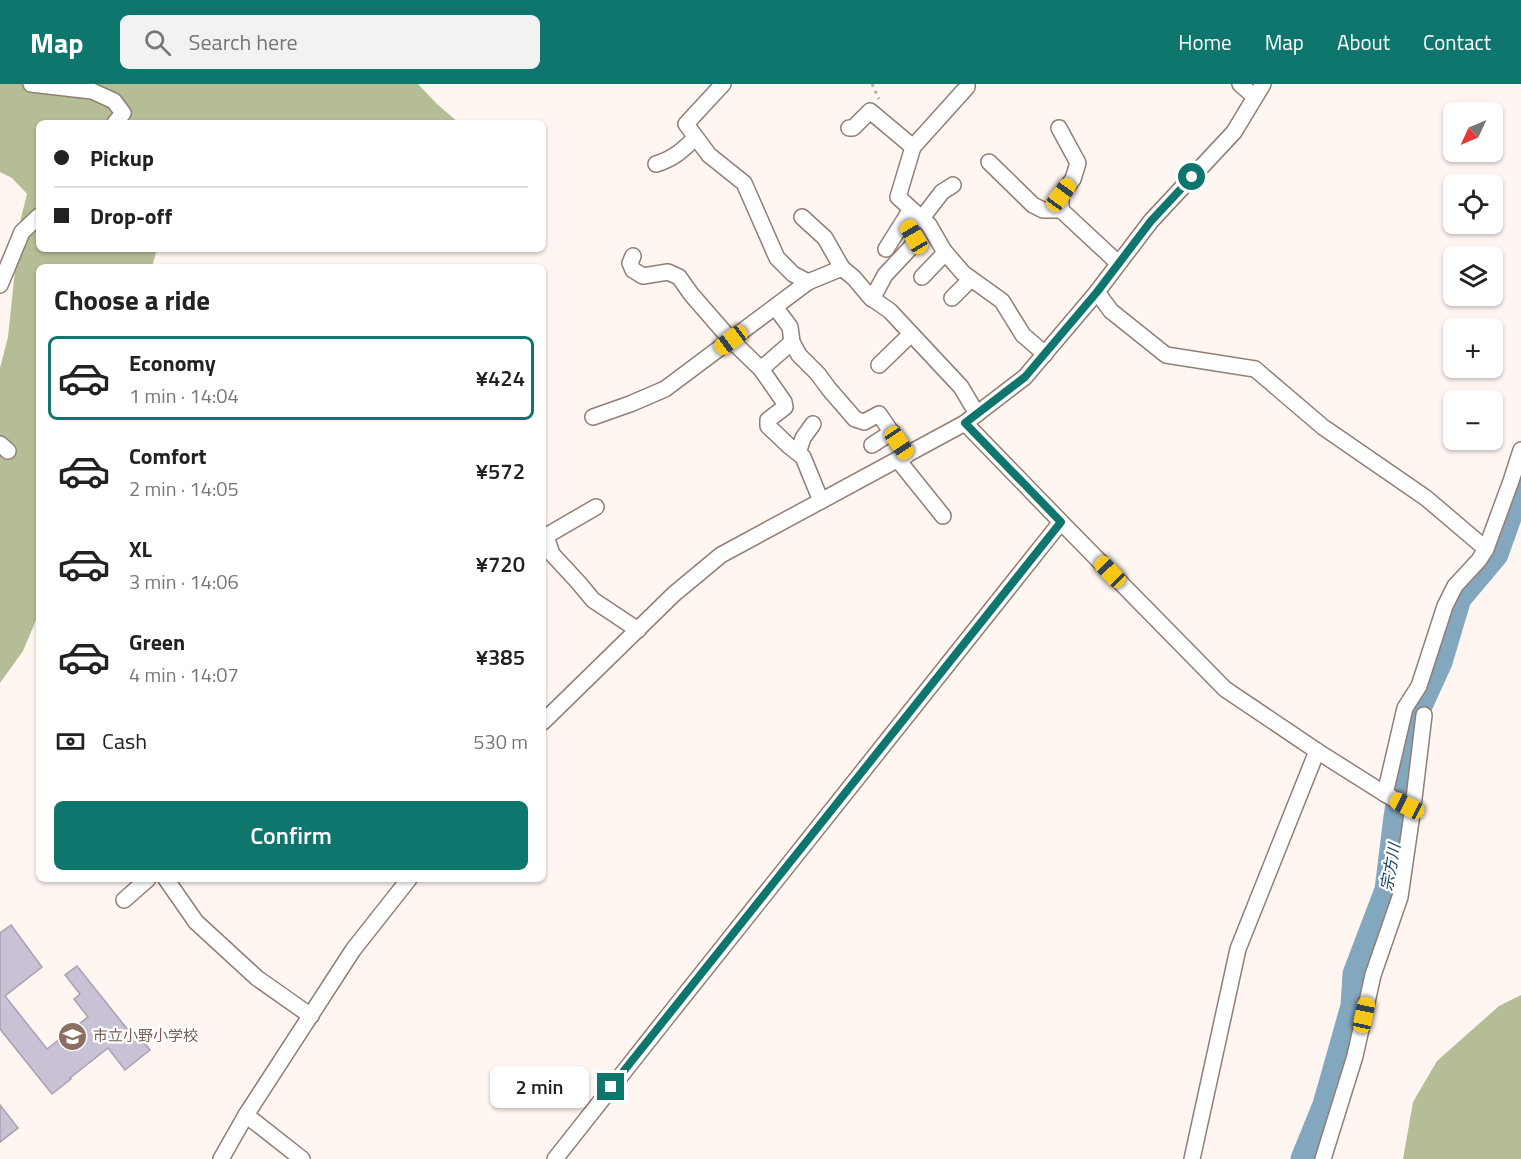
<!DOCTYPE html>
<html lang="en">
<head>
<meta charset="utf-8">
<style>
  body { margin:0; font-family:"Titillium Web","Noto Sans JP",sans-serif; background:#f2f2f2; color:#222; height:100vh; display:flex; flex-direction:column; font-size:22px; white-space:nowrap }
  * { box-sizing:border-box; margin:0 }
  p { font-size:20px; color:#767676 }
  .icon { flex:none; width:33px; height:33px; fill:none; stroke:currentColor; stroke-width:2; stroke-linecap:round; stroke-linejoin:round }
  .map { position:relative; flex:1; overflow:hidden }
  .drawer { position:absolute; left:36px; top:180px; width:510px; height:618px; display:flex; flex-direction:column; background:#fff; border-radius:9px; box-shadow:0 2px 4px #0004 }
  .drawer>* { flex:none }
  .guide { position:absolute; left:36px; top:36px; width:510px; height:132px; border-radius:9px; box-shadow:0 2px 4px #0004; display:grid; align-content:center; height:132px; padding:0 18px; background:#fff }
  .needle { width:39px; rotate:226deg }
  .tools { position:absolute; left:1443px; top:18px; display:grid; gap:12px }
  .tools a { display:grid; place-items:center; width:60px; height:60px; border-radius:9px; background:#fff; box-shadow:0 2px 4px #0004; font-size:30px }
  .end { position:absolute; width:27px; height:27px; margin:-14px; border:8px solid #0f766e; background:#fff; box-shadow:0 0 0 3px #fff }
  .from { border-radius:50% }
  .bubble { position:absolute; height:42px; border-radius:9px; background:#fff; box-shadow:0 2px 4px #0004; font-size:20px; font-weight:600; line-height:42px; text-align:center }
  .car { position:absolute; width:18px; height:36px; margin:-18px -9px; border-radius:8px; box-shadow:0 0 4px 2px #0007; background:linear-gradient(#f5c518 24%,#345 0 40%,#f5c518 0 76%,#345 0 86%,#f5c518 0) }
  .guide b { display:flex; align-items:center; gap:21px; height:57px; font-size:22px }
  .guide b+b { border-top:2px solid #e0e0e0 }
  .guide i { width:15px; height:15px; background:#222 }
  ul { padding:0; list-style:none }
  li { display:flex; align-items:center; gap:18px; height:84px; margin:0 12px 9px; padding:0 6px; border:3px solid transparent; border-radius:9px }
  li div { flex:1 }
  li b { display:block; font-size:22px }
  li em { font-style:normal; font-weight:600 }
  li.selected { border-color:#0f766e }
  li>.icon { width:54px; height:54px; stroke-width:1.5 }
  h2 { padding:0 18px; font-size:27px; line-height:72px }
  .pay { display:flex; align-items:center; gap:15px; height:66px; padding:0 18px; font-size:22px }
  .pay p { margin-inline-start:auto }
  .button { display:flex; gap:12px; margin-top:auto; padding:12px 18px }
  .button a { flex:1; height:69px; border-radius:9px; background:#0f766e; color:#fff; font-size:24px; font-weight:600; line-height:69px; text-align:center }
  header { display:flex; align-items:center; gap:36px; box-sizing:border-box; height:84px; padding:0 30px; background:#0f766e; color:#fff }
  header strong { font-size:28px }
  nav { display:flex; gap:33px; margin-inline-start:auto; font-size:21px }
  .search { width:420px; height:54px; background:#f2f2f2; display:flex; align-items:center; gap:15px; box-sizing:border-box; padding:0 21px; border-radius:9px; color:#767676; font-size:22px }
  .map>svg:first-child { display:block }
  .forest { fill:#b5bd97 }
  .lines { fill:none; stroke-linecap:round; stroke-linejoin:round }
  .river { stroke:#83a7bf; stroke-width:27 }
  .building { fill:#c9c1d4; stroke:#a8a0b2; stroke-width:1.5 }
  .minor-casing { stroke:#917e74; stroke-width:18 }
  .path { stroke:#b8afab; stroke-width:3; stroke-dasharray:3 4.5; stroke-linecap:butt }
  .minor { stroke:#fff; stroke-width:15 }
  .route { stroke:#0f766e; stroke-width:8 }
  .labels { text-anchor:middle; stroke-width:4.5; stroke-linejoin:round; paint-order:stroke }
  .education-label { font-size:15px; fill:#785e54; stroke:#fff; text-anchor:start }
  .water-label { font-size:16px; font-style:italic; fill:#15445d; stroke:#fff }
</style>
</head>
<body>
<header>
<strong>Map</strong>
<div class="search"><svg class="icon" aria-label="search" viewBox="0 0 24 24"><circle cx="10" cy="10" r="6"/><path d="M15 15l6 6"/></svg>Search here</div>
<nav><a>Home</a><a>Map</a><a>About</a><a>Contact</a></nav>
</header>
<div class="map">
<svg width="1521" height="1075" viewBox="0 0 1521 1075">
  <rect width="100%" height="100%" fill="#fff6f2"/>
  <g class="forest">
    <polygon points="0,0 418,0 437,20 459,39 39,39 39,165 157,165 152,183 39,183 39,529 23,567 0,599 0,284 8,253 20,138 27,110 12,94 0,88"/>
    <polygon points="1521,911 1521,1075 1403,1075 1413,1018 1437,977 1499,922"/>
  </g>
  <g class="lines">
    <polyline class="river" points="1304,1075 1326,1021 1354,922 1356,890 1388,806 1397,733 1412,637 1439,578 1458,514 1495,470 1521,397"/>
  </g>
  <g class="building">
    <polygon points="11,841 42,883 5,912 47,965 88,933 74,915 80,910 65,891 77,882 132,951 136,948 150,966 125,986 108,964 70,994 71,995 52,1010 0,945 0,849"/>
    <polygon points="0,1021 18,1044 0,1058"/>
  </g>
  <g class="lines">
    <defs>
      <g id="minor">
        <polyline points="31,0 92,7 114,17 123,29 115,39"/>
        <polyline points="723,0 686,40 709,71 744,99 777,174 793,190 808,198 842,184 854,194 870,213 890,227 961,303 977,330"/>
        <polyline points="967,0 967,3 913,63 898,113 929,141 944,167 963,189 1002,217 1023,251 1045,270"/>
        <polyline points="1240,0 1255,13"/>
        <polyline points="849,44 853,44 870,27 913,63"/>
        <polyline points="1059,44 1078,79 1073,95 1061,111 1061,126"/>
        <polyline points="989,78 1033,121 1043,126 1061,126 1118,179"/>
        <path d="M656,80C673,75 683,66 695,54"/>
        <polyline points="802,133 825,154 842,184"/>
        <polyline points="922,134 942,108 953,101"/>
        <polyline points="886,165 908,130"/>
        <polyline points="633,172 630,179 633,186 643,192 668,188 679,193 691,210 731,256 761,285 784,318 785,323 768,336 768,342 789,362 803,373 821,417"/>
        <polyline points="922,193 945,169"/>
        <polyline points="0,201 22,148 39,132"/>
        <polyline points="1097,208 1111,227 1166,271 1255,285 1323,343 1426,414 1486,465"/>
        <polyline points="952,214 971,195"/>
        <polyline points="872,215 885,191 913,161 914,153 905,136"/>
        <polyline points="775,223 790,243 792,258 799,271 818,290 829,305 855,335 864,338 879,330 907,371"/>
        <polyline points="879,281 911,250"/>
        <polyline points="761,285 792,258"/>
        <polyline points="593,333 630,320 665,305 808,198"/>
        <polyline points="965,339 1061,438 1225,605 1317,667 1385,710 1407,722 1413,723"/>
        <polyline points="0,360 8,367"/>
        <polyline points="872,361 892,348"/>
        <polyline points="798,369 803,354 813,340"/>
        <polyline points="898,376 943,432"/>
        <polyline points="596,423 546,452 552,470 578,498 593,516 638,546"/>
        <polyline points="543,638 674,510 721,471 965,339 1025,293 1097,208 1151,137 1234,48 1263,0"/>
        <polyline points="1385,710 1405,624 1419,602 1445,522 1455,502 1479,476 1486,465 1511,397 1521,366"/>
        <polyline points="166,795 196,838 257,894 311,932"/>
        <polyline points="124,816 148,795"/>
        <polyline points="246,1031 302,1075"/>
        <polyline points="221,1075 246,1031 353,866 409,795"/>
        <polyline points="555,1075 668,932 1061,438"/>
        <polyline points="1192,1075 1238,865 1317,667"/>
        <polyline points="1323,1075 1355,972 1373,891 1400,813 1413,723 1424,631"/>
      </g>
    </defs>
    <use href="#minor" class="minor-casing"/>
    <polyline class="path" points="872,0 879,15"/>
    <use href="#minor" class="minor"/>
  </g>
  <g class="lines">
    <polyline class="route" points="611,1003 1061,438 965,339 1025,293 1097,208 1151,137 1192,93"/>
  </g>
  <defs>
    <symbol id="school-disc" viewBox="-11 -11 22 22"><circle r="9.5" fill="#8d6e63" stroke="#fff"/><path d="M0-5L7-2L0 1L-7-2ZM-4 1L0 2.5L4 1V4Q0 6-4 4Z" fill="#fff"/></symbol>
  </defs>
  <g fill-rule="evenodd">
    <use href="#school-disc" x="56" y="936" width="33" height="33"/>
  </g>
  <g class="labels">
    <g class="education-label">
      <text x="93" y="957">市立小野小学校</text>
    </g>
    <g class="water-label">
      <text transform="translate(1390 783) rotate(-80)" y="6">宗方川</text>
    </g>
  </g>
</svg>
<div class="tools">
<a><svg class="needle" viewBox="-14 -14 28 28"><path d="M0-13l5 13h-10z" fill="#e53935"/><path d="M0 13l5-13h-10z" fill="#767676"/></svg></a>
<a><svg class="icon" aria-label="locate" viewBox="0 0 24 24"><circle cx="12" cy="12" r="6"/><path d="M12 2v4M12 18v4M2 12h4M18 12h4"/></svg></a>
<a><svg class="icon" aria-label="layers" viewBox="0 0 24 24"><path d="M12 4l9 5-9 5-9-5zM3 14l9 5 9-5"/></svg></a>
<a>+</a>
<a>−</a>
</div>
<i class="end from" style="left:1192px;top:93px"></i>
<i class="end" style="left:611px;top:1003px"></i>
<div class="bubble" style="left:490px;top:982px;width:99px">2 min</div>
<i class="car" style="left:1061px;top:111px;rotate:36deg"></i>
<i class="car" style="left:914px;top:153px;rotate:330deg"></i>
<i class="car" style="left:731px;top:256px;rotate:233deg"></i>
<i class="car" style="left:899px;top:359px;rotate:146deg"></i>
<i class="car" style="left:1110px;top:488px;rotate:316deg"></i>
<i class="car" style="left:1407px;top:722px;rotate:297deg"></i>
<i class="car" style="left:1364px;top:931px;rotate:12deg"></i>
<div class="guide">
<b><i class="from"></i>Pickup</b>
<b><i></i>Drop-off</b>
</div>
<section class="drawer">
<h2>Choose a ride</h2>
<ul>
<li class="selected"><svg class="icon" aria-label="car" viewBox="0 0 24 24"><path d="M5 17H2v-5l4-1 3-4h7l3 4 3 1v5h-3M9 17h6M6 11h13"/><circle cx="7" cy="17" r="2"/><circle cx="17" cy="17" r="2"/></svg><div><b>Economy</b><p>1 min · 14:04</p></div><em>¥424</em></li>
<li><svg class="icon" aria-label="car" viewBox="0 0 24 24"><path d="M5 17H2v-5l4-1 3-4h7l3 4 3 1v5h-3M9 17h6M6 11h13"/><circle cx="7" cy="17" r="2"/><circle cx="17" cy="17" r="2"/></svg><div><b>Comfort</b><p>2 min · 14:05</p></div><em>¥572</em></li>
<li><svg class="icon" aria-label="car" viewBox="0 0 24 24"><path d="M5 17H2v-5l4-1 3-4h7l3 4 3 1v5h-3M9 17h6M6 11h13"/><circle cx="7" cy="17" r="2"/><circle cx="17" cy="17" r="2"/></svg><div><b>XL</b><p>3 min · 14:06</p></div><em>¥720</em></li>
<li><svg class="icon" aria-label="car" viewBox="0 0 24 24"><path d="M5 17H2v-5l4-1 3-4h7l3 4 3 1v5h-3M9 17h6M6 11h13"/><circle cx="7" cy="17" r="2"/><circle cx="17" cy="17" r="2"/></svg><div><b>Green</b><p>4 min · 14:07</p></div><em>¥385</em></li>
</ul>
<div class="pay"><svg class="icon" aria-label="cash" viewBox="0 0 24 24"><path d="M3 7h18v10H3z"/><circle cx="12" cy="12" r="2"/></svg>Cash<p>530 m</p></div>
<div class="button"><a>Confirm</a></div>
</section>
</div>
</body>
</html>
